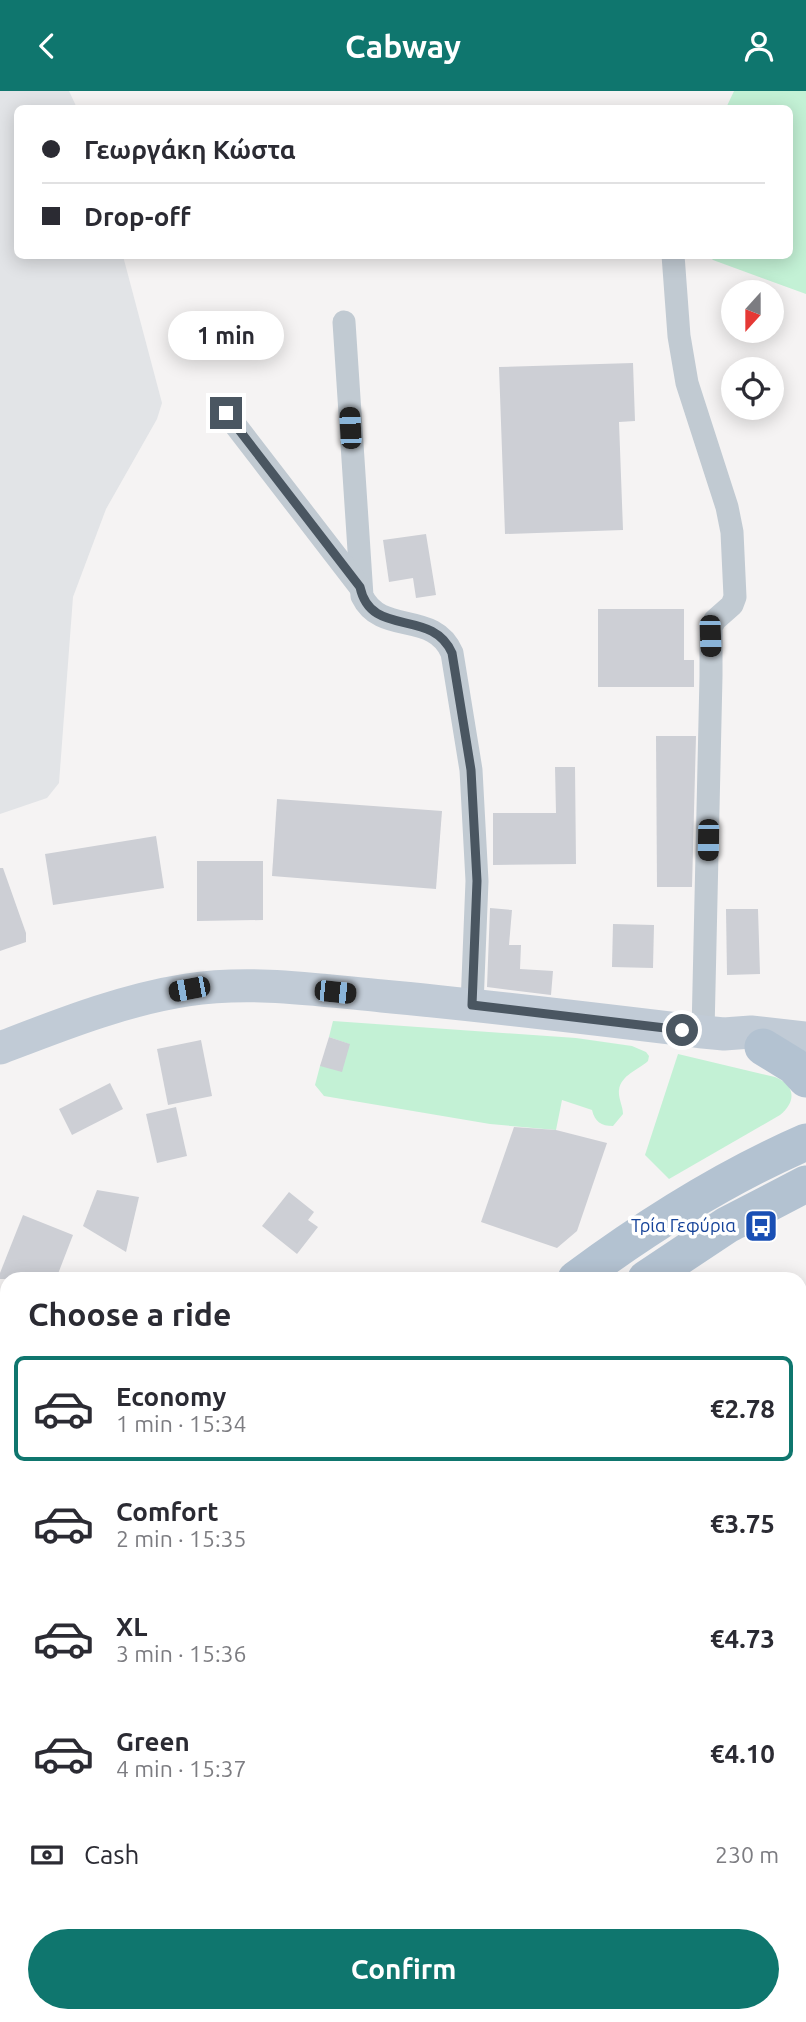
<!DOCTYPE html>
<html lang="en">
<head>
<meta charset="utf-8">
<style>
  body { margin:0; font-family:Ubuntu,sans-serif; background:#f2f2f3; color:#2b2b33; height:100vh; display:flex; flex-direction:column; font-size:26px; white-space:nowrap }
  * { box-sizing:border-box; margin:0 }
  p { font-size:23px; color:#7c7c81 }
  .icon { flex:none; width:38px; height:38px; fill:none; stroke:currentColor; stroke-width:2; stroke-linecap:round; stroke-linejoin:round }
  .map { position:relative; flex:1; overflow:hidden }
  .panel { position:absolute; left:0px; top:1181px; width:807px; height:751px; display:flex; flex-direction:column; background:#fff; border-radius:21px 21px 0 0; box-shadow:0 4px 18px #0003 }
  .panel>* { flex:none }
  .banner { position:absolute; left:14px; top:14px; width:779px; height:154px; border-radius:10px; box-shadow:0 4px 18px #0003; display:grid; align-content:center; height:154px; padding:0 28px; background:#fff }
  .needle { width:46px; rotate:201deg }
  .tools { position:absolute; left:721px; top:189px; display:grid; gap:14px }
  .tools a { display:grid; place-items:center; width:63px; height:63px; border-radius:50%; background:#fff; box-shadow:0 4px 18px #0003; font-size:35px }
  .end { position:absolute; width:32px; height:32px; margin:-16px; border:9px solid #4a5661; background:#fff; box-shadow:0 0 0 4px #fff }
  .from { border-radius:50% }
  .bubble { position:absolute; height:49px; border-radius:24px; background:#fff; box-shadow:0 4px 18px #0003; font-size:23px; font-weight:600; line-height:49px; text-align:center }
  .car { position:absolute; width:21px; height:42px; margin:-21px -10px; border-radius:9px; box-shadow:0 0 5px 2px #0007; background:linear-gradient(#222 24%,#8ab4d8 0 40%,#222 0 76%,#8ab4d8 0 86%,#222 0) }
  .banner b { display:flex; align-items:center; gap:24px; height:66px; font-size:26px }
  .banner b+b { border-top:2px solid #e1e1e2 }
  .banner i { width:18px; height:18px; background:#2b2b33 }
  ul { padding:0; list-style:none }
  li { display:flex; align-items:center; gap:21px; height:105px; margin:0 14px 10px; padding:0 14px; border:4px solid transparent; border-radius:10px }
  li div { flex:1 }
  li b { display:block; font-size:26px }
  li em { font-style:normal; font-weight:600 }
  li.active { border-color:#0f766e }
  li>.icon { width:63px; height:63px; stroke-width:1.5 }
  h2 { padding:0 28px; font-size:32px; line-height:84px }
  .pay { display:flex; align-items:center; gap:18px; height:77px; padding:0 28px; font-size:26px }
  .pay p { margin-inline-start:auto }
  .button { display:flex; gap:14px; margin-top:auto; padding:14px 28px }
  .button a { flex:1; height:80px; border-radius:42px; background:#0f766e; color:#fff; font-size:28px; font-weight:600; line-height:80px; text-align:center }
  header { display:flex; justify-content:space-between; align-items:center; height:91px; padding:0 28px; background:#0f766e; color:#fff; font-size:32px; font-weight:600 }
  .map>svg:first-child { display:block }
  .airport { fill:#e2e4e7 }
  .green { fill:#c3f1d5 }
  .building { fill:#cdcfd5 }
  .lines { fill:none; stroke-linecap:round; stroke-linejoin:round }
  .minor { stroke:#c1cad2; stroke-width:23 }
  .secondary { stroke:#c1cbd6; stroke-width:33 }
  .primary { stroke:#b3c2d1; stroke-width:37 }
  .route { stroke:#4a5661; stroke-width:9 }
  .labels { text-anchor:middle; stroke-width:7; stroke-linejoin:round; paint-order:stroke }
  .transit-label { font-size:18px; fill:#164399; stroke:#fff; text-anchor:end }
</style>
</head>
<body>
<header><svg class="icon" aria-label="back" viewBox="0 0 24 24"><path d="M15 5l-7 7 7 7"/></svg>Cabway<svg class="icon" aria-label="person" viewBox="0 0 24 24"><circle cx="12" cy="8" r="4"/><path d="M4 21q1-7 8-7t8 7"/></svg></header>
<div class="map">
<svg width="806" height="1931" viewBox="0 0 806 1931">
  <rect width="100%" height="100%" fill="#f5f3f3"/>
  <polygon class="airport" points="0,0 69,0 77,17 18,18 18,164 123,165 162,312 157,328 106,418 73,506 59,692 47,707 0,723"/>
  <g class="green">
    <polygon points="734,0 806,0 806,203 713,169 709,165 789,164 789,18 726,17"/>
    <path d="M333,930L576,947L632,955L646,961L649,965L648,970C638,979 621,984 619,999C618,1007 623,1015 623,1023L613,1035C601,1035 595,1031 592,1019L562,1009L556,1039L490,1033L324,1005L315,994L320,975L349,953L329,946Z"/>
    <path d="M678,963L775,986C795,994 797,1010 780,1024L669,1088L645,1064Z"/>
  </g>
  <g class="building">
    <polygon points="633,272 635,330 619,331 623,439 505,443 499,276"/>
    <polygon points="426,443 436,504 416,507 413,487 389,491 383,449"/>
    <polygon points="598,518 684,518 684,569 694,569 694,596 598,596"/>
    <polygon points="656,645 696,645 692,796 657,796"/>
    <polygon points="555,676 575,676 576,773 493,774 493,722 556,722"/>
    <polygon points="277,708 442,720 436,798 272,785"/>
    <polygon points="156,745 164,797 53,814 45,763"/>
    <polygon points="197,770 263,770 263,829 197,830"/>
    <polygon points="0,777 3,777 26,842 26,851 0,860"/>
    <polygon points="490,817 512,819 509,854 521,854 520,878 553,880 551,904 487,896"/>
    <polygon points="726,818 758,818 760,883 727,884"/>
    <polygon points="613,833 654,834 653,877 612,876"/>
    <polygon points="329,946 350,953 342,981 320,975"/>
    <polygon points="201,949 212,1005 168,1014 157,958"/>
    <polygon points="110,992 123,1018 72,1044 59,1018"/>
    <polygon points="176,1016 187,1065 157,1072 146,1023"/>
    <polygon points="514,1036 556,1039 607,1052 577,1140 557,1157 481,1131"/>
    <polygon points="97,1099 139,1106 126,1161 83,1135"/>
    <polygon points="289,1101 314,1121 308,1129 318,1136 297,1163 262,1135"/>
    <polygon points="23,1124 73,1144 56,1188 0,1188 0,1182"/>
  </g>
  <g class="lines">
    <g class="minor">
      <polyline points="673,164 679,245 687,292 727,416 732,441 735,506 732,514 715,529 711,536 711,585 703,941"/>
      <path d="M344,231L362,505C381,545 434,519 452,562L471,679L477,790L472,914"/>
      <polyline points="226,322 360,496"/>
      <polyline points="0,1423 7,1441"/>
      <polyline points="800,1591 806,1590"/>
      <polyline points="0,1724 7,1723"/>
      <polyline points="415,1925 430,1931"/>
      <polyline points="58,1931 87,1925"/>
      <polyline points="603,1931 606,1925"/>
    </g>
    <path class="secondary" d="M0,957C60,934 122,909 187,899C251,889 318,899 382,905C489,915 596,928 703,941L724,943L751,941L806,947"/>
    <g class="primary">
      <polyline points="763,956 794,975 806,988"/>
      <path d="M576,1188C649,1134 723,1087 806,1051"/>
      <polyline points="646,1188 727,1134 806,1093"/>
      <polyline points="0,1617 7,1613"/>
      <polyline points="0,1661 7,1657"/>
    </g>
  </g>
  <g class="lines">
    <path class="route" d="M226,322L360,496C371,548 432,516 452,562L471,679L477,790L472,914L682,939"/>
  </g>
  <defs>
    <symbol id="bus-square" viewBox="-11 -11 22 22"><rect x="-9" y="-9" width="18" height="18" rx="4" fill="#1a4fb4" stroke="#fff"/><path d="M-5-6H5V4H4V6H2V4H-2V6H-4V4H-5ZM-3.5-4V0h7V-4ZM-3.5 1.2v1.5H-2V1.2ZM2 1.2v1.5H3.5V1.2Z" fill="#fff"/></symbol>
  </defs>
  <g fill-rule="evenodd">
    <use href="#bus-square" x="742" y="1116" width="38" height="38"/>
  </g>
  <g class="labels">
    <g class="transit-label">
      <text x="736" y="1141">Τρία Γεφύρια</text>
    </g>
  </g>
</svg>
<div class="tools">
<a><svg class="needle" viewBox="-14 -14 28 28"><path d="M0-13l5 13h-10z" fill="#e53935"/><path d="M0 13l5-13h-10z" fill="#7c7c81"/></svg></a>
<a><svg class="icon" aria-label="locate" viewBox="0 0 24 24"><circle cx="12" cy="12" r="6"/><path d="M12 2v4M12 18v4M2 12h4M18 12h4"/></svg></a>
</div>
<i class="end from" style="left:682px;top:939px"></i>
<i class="end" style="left:226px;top:322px"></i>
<div class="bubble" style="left:168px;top:220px;width:116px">1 min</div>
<i class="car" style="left:350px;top:337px;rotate:357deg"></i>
<i class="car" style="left:710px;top:545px;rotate:178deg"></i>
<i class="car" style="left:708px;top:749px;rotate:181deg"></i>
<i class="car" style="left:189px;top:898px;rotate:259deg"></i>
<i class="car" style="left:335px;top:901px;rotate:96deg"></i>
<div class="banner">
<b><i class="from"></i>Γεωργάκη Κώστα</b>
<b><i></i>Drop-off</b>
</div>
<section class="panel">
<h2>Choose a ride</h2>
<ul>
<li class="active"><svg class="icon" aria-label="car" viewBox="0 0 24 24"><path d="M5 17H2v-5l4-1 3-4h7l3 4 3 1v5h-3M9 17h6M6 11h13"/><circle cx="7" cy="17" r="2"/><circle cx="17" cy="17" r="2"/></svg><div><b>Economy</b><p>1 min · 15:34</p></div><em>€2.78</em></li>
<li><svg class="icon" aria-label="car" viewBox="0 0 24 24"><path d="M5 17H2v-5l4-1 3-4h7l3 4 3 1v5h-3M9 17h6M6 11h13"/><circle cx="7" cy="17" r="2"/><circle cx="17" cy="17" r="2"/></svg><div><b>Comfort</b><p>2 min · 15:35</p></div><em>€3.75</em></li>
<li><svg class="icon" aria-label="car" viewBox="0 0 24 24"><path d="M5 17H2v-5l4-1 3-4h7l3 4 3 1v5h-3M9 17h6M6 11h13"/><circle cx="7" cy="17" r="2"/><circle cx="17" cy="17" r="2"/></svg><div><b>XL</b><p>3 min · 15:36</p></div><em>€4.73</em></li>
<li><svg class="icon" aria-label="car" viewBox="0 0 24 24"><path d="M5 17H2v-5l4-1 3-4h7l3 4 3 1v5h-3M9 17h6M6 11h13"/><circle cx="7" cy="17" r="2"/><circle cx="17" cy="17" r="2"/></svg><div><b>Green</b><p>4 min · 15:37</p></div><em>€4.10</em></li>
</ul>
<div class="pay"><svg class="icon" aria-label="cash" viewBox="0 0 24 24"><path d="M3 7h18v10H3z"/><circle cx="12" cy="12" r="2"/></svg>Cash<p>230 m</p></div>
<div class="button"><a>Confirm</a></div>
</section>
</div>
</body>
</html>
